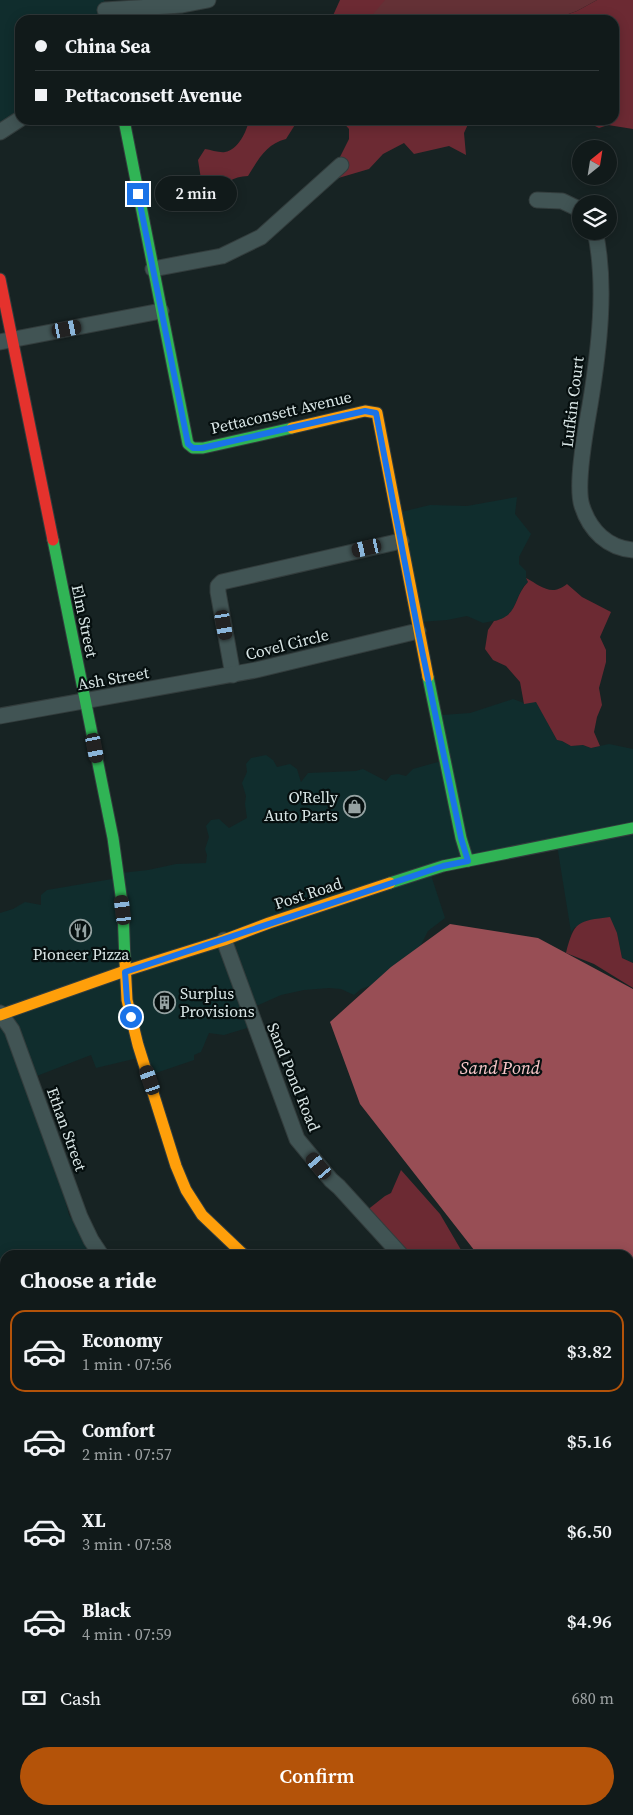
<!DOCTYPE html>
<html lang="en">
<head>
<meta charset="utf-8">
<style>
  body { margin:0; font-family:"Source Serif 4",serif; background:#1e2727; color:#f1f3f6; height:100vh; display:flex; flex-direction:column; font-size:19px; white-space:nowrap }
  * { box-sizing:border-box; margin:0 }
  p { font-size:16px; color:#9ca1a2 }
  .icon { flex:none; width:28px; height:28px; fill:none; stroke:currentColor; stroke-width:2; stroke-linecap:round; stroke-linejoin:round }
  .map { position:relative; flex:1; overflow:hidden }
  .sheet { position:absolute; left:0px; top:1250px; width:634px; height:565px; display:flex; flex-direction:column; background:#111a1a; border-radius:15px 15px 0 0; box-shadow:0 2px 12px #0003,0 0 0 1px #303839 }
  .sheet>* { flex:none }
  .top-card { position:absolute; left:15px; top:15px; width:604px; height:110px; border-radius:15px; box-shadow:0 2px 12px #0003,0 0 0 1px #303839; display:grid; align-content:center; height:110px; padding:0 20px; background:#111a1a }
  .needle { width:32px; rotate:30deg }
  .controls { position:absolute; left:572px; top:140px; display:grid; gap:10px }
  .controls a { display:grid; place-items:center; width:45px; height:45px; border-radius:50%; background:#111a1a; box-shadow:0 2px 12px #0003,0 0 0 1px #303839; font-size:25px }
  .end { position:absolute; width:22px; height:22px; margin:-11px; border:6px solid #1a73e8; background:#fff; box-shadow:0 0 0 2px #fff }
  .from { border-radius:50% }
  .bubble { position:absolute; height:35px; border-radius:18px; background:#111a1a; box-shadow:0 2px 12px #0003,0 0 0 1px #303839; font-size:16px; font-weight:600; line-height:35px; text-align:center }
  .car { position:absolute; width:15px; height:30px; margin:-15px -8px; border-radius:6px; box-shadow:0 0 4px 1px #0007; background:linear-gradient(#222 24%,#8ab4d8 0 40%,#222 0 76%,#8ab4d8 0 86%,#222 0) }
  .top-card b { display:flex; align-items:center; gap:18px; height:48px; font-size:19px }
  .top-card b+b { border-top:1px solid #303839 }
  .top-card i { width:12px; height:12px; background:#f1f3f6 }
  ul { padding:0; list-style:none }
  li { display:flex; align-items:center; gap:15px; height:82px; margin:0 10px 8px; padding:0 10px; border:2px solid transparent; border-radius:15px }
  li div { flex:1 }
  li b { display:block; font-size:19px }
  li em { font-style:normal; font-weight:600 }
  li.on { border-color:#b45309 }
  li>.icon { width:45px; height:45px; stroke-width:1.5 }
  h2 { padding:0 20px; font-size:22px; line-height:60px }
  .pay { display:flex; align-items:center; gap:12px; height:55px; padding:0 20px; font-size:19px }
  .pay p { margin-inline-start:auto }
  .button { display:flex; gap:10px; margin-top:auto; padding:10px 20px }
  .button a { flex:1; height:58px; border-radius:30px; background:#b45309; color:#fff; font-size:20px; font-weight:600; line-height:58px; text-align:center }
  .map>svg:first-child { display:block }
  .built { fill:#102d2d }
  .green { fill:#643136 }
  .forest { fill:#6c2a33 }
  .water { fill:#984e55 }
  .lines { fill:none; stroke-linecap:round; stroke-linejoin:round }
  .street-casing { stroke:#333d3d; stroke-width:17 }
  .fast-casing { stroke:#333d3d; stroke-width:13 }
  .slow-casing { stroke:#333d3d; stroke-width:13 }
  .jam-casing { stroke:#333d3d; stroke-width:13 }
  .street { stroke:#415454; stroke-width:15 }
  .fast { stroke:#30b455; stroke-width:11 }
  .slow { stroke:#ff9f0a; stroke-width:11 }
  .jam { stroke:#e5322d; stroke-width:11 }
  .route { stroke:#1a73e8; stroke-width:6 }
  .labels { text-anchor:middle; stroke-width:4.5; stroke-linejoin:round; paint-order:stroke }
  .street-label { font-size:16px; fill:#d9e6e6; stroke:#060f0f }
  .poi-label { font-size:16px; fill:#d9e6e6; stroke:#060f0f; text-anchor:end }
  .water-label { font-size:18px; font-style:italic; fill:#f7c6c8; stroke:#060f0f }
</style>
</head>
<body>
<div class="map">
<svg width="633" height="1815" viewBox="0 0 633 1815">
  <rect width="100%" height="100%" fill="#172323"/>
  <g class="built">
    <polygon points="0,0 104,0 107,20 20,20 20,119 0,132"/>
    <polygon points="517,497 515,514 531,534 519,557 519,564 526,571 526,578 528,582 523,587 510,615 503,619 483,623 467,616 447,620 420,622 397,513 430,505 467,506"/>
    <polygon points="513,699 524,703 536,701 557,740 562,741 571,746 583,745 591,748 609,744 633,749 633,963 622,958 617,933 575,927 571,932 557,845 430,872 445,918 428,931 418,951 378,983 361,989 354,995 341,989 329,988 304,990 281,995 254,1007 254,1026 224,1035 209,1033 201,1052 194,1055 194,1060 153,1074 142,1057 96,1068 91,1055 29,1079 52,1150 69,1215 96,1255 5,1255 5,1363 0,1366 0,913 13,909 25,902 41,905 41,895 47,890 118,878 121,873 148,870 176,864 206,863 207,855 205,849 209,837 206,826 211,820 219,819 229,828 247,818 245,804 246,796 242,783 247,772 246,764 251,758 266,755 273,760 277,767 290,764 297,769 301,782 308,773 356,771 363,769 386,781 391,775 398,774 406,776 413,769 445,760 442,715 470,713"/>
  </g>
  <polygon class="green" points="369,0 597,0 577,11 552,20 365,20"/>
  <g class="forest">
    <polygon points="340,0 385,0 368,20 331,20"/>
    <polygon points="597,0 633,0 633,129 608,125 599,128 583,120 614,120 614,20 552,20 577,11"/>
    <path d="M249,120H298L286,139C266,144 258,160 248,176C233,176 223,185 212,194L203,192L198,160L205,149C211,150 220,153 225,152C238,150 247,131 249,120Z"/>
    <polygon points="341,120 481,120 478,124 469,122 464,133 466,155 449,146 414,154 404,143 383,154 369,169 335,179 332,173 349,139 349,129"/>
    <path d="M526,578C541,586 551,597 567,584L582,597L611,612L600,637L606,650V662L599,688L602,705L597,717L594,732L600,746L591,748L583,745L571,746L562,741L557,740L536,702L524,704L520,682L506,666L493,660L485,649L488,630L494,621C519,616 513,597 528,582Z"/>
    <path d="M610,917L617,933L622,958L633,963V988L594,964L566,953C574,921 578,921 610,917Z"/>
    <polygon points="401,1170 440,1214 464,1255 403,1255 366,1211 385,1196 391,1193"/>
    <polygon points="5,1363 5,1810 481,1810 470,1815 0,1815 0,1366"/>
    <polygon points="629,1427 633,1429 633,1473 629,1470"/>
  </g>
  <polygon class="water" points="450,924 538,938 633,989 633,1427 629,1425 629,1255 478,1255 360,1104 330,1022 391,967"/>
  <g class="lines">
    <defs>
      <g id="street">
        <polyline points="105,10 182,5 208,0"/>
        <polyline points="0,132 20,119"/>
        <polyline points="537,200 562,201 581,210"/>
        <path d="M595,231C607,285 599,350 590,405C586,428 575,485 582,506C590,531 608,548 633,550"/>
        <polyline points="153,269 222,256 261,237 341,165"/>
        <polyline points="0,342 161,311"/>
        <polyline points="233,675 218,592 218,586 222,582 401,541"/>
        <polyline points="0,716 256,670 418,631"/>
        <polyline points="224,940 297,1139 331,1180 339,1187 401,1255"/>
        <polyline points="0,1013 12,1030 80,1217 91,1240 101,1255"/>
        <polyline points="629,1579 633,1583"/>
        <polyline points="563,1810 565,1815"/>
      </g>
      <g id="fast">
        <polyline points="124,120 188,444 193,448 203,448 292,428"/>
        <polyline points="53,540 113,838 123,910 125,962"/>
        <polyline points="428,677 461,838 468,861"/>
        <polyline points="390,883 443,866 633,828"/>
      </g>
      <g id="slow">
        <polyline points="292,428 365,411 377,413 428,677"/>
        <polyline points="125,962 127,1000 138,1045 176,1166 186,1190 202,1215 244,1255"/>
        <polyline points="0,1015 125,971 224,940 269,923 390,883"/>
      </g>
      <polyline id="jam" points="0,279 53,540"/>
    </defs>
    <use href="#street" class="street-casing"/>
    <use href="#fast" class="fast-casing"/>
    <use href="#slow" class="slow-casing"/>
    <use href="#jam" class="jam-casing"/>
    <use href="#street" class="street"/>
    <use href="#fast" class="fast"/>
    <use href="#slow" class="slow"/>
    <use href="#jam" class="jam"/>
  </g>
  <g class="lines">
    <path class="route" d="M131,1017L127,1000L125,972C231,937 336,901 443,866L468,861L461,838L418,631L376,413L365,411L202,448H193L188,444L138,194"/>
  </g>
  <defs>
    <symbol id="shop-ring" viewBox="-11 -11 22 22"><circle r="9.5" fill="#060f0f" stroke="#95a2a2" stroke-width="1.5"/><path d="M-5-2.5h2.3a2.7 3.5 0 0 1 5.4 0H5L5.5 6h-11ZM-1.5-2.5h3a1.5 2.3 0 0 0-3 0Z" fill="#95a2a2"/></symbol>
    <symbol id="restaurant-ring" viewBox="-11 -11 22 22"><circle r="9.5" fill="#060f0f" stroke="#95a2a2" stroke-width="1.5"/><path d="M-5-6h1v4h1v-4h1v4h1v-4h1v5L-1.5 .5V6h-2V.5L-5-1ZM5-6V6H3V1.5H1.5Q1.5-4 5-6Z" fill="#95a2a2"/></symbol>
    <symbol id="building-ring" viewBox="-11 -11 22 22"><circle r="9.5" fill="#060f0f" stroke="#95a2a2" stroke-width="1.5"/><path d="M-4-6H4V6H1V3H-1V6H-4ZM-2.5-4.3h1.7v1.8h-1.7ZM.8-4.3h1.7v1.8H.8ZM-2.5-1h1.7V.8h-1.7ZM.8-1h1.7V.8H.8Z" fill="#95a2a2"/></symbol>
  </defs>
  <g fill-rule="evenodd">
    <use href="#shop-ring" x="342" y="794" width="25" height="25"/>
    <use href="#restaurant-ring" x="68" y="918" width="25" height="25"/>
    <use href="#building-ring" x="152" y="990" width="25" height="25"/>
  </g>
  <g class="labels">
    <g class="street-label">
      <text transform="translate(572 402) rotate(-83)" y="6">Lufkin Court</text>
      <text transform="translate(281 412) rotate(-13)" y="6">Pettaconsett Avenue</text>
      <text transform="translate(85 621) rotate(78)" y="6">Elm Street</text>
      <text transform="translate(287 644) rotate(-14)" y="6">Covel Circle</text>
      <text transform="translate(113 678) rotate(-10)" y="6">Ash Street</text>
      <text transform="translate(308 893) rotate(-18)" y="6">Post Road</text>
      <text transform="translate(294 1077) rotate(68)" y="6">Sand Pond Road</text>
      <text transform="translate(67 1129) rotate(70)" y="6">Ethan Street</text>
    </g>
    <g class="poi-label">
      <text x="338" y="803">O'Relly<tspan x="338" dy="18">Auto Parts</tspan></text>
      <text x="81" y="960" text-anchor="middle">Pioneer Pizza</text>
      <text x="180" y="999" text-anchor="start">Surplus<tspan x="180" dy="18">Provisions</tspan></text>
    </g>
    <g class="water-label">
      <text x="500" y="1074">Sand Pond</text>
    </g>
  </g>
</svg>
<div class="controls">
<a><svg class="needle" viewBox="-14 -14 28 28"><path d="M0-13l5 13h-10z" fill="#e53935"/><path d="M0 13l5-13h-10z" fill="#9ca1a2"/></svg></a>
<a><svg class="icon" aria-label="layers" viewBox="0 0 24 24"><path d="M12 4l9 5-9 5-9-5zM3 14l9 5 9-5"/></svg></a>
</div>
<i class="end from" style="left:131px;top:1017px"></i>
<i class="end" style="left:138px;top:194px"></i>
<div class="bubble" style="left:155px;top:176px;width:82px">2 min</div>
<i class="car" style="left:67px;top:329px;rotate:79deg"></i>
<i class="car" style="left:367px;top:548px;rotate:257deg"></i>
<i class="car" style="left:224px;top:625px;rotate:170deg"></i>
<i class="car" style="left:95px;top:748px;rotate:169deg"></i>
<i class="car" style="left:123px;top:910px;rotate:353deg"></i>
<i class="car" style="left:150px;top:1080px;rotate:341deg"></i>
<i class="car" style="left:319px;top:1166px;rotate:320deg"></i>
<div class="top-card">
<b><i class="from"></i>China Sea</b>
<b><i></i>Pettaconsett Avenue</b>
</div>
<section class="sheet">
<h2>Choose a ride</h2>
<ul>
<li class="on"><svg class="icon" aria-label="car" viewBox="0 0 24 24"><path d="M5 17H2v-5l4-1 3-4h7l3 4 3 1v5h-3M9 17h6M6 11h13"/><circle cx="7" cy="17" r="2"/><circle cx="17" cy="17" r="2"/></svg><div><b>Economy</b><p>1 min · 07:56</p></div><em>$3.82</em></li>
<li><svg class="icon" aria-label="car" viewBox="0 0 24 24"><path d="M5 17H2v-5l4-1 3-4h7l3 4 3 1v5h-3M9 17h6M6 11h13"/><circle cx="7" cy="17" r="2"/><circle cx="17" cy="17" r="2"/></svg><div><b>Comfort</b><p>2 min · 07:57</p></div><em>$5.16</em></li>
<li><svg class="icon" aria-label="car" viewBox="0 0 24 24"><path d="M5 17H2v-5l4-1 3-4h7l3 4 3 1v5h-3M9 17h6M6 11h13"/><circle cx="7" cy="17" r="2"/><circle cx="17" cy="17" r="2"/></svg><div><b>XL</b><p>3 min · 07:58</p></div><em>$6.50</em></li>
<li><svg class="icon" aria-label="car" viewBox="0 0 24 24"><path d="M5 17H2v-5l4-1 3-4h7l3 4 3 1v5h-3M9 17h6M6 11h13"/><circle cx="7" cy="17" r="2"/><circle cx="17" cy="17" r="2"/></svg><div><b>Black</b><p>4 min · 07:59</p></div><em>$4.96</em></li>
</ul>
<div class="pay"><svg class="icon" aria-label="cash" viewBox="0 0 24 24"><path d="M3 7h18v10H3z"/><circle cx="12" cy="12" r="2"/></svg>Cash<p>680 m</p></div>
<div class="button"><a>Confirm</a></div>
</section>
</div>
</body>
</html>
